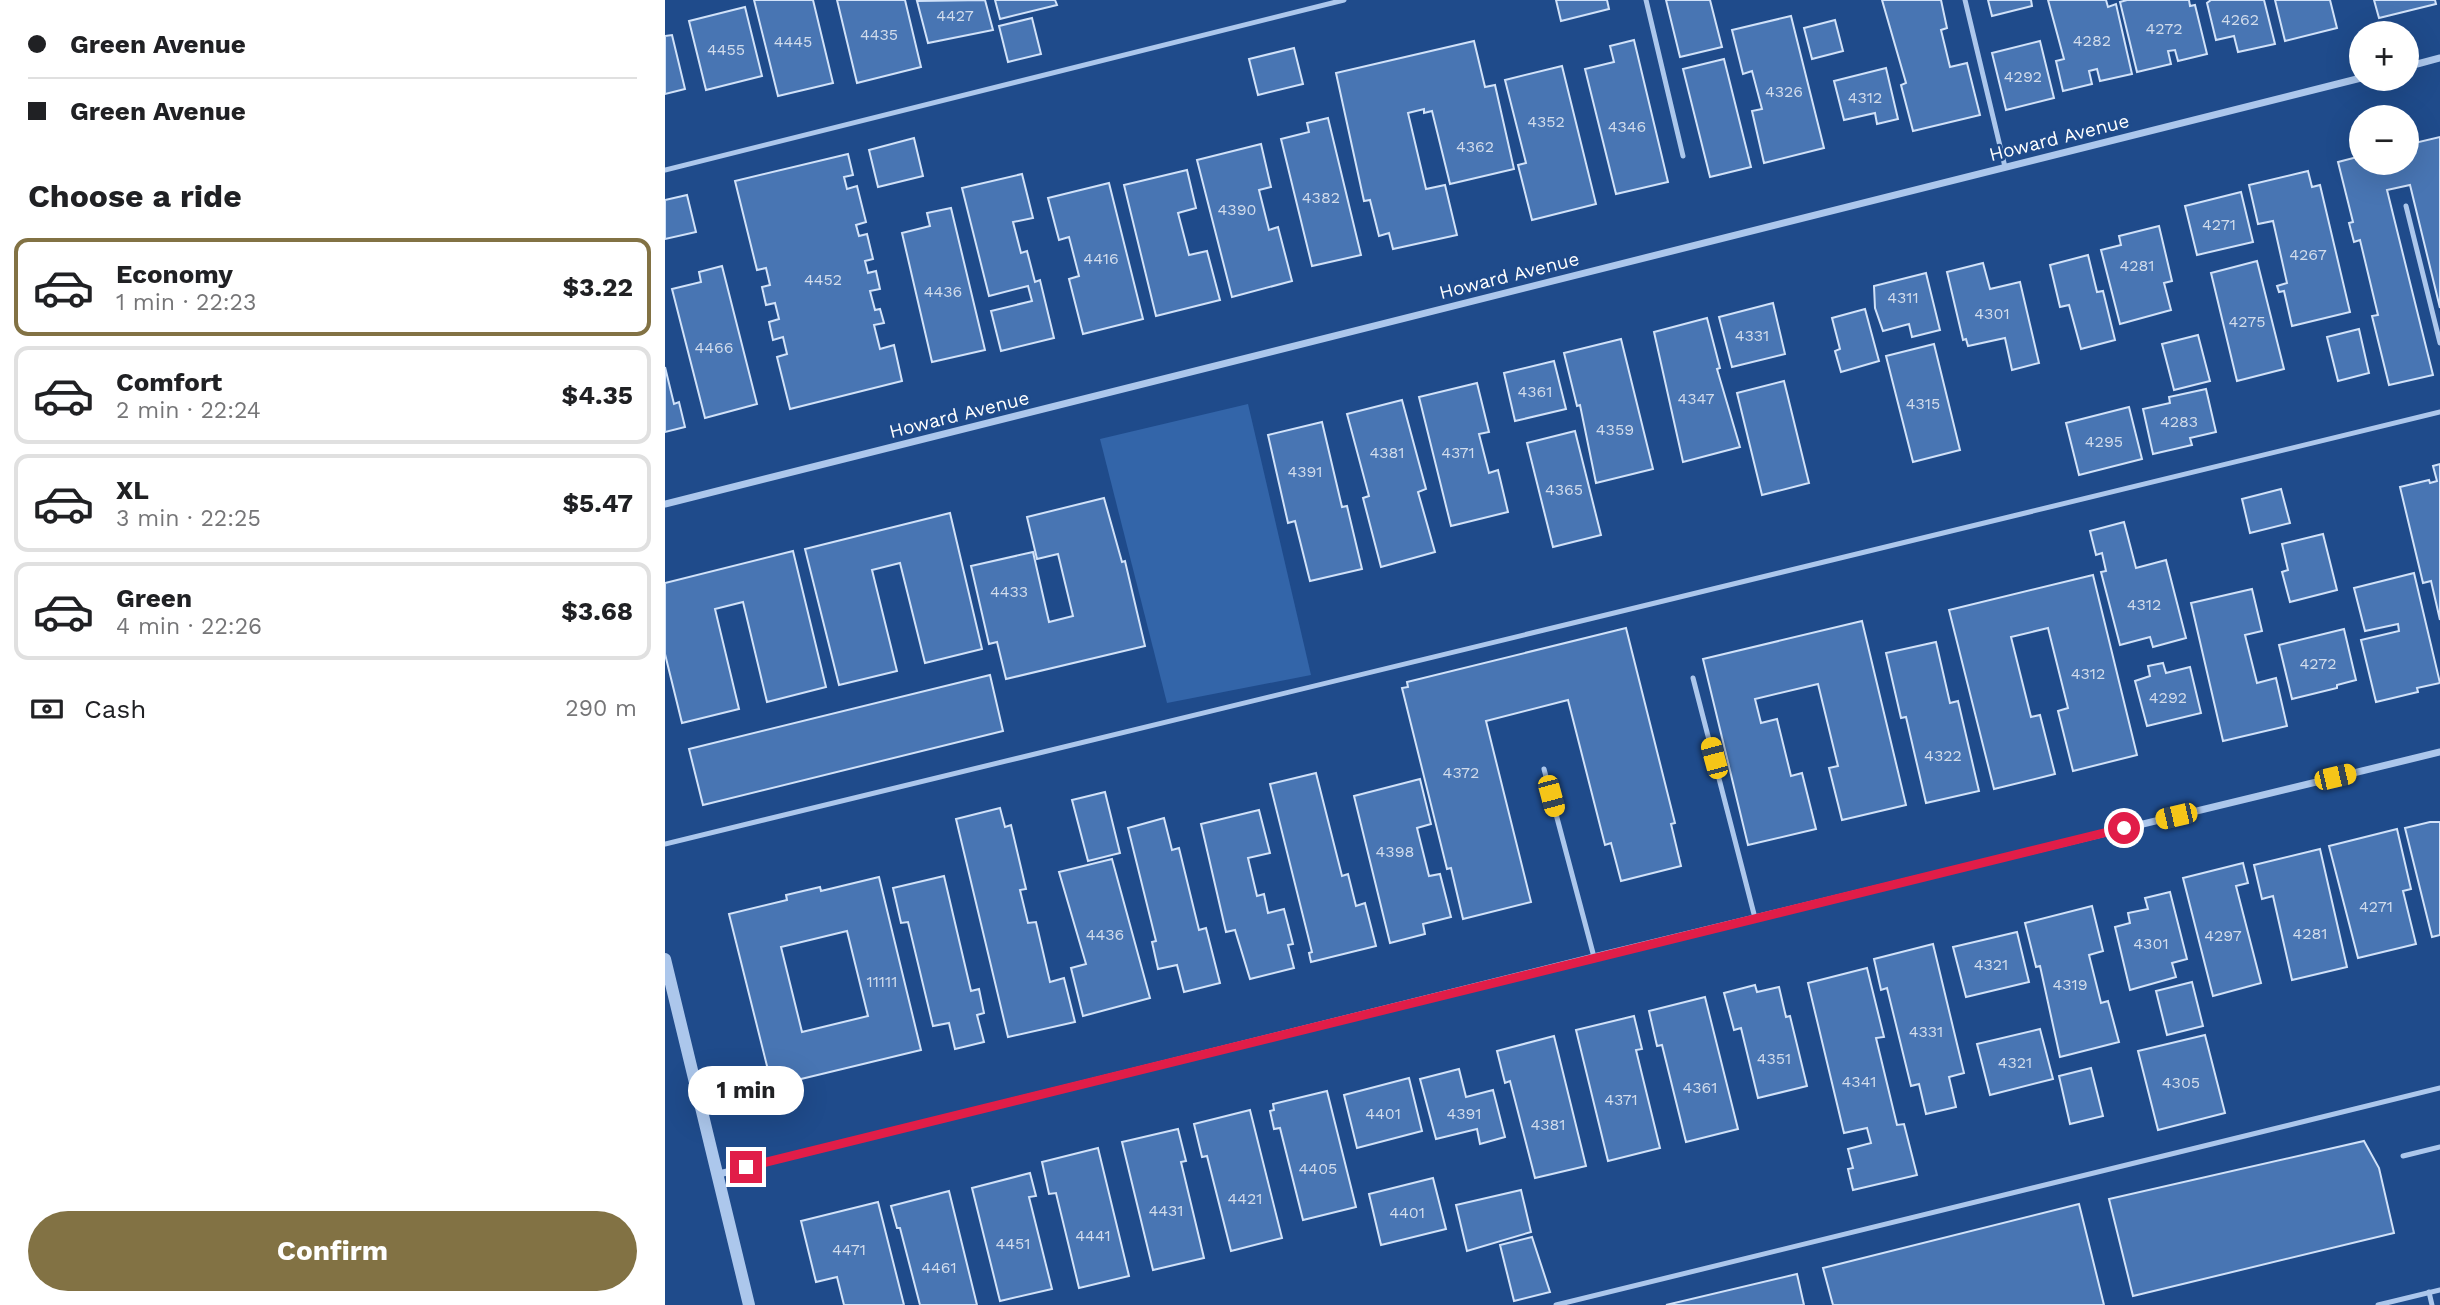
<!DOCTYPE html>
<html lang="en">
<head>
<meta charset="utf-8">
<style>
  body { margin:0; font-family:"Work Sans",sans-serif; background:#f6f6f6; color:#202124; height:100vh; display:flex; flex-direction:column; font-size:26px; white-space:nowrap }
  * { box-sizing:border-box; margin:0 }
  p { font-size:23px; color:#757577 }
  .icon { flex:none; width:38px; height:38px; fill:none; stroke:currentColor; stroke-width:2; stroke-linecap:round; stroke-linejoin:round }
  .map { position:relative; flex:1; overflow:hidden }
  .drawer { display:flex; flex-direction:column; background:#fff; width:665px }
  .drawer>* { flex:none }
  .hud { display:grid; align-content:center; height:154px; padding:0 28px; background:#fff }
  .buttons { position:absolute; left:1684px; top:21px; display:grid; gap:14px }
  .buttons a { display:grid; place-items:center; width:70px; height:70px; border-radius:50%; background:#fff; box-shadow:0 7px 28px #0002; font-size:35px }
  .end { position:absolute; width:32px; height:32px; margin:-16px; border:9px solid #e11d48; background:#fff; box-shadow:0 0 0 4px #fff }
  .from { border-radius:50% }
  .bubble { position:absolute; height:49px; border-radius:24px; background:#fff; box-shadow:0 7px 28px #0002; font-size:23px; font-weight:700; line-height:49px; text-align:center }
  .car { position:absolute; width:21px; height:42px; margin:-21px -10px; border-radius:9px; box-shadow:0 0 5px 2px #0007; background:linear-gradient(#f5c518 24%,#345 0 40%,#f5c518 0 76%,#345 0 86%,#f5c518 0) }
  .hud b { display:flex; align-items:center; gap:24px; height:66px; font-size:26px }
  .hud b+b { border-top:2px solid #e0e0e0 }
  .hud i { width:18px; height:18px; background:#202124 }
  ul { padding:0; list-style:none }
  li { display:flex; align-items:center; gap:21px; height:98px; margin:0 14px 10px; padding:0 14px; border:4px solid #e0e0e0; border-radius:14px }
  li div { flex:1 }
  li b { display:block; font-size:26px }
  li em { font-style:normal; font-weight:700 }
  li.on { border-color:#827244 }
  li>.icon { width:63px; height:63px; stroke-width:1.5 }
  h2 { padding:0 28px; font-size:32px; line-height:84px }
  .pay { display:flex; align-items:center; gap:18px; height:77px; padding:0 28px; font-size:26px }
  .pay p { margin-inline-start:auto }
  .cta { display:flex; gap:14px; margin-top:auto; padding:14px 28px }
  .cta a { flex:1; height:80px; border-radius:42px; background:#827244; color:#fff; font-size:28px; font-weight:700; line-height:80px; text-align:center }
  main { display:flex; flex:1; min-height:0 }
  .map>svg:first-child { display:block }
  .green { fill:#3365a9 }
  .building { fill:#4875b3; stroke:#d1e2f9; stroke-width:2; fill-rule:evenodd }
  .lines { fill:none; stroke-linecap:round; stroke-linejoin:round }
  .service { stroke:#acc7ec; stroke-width:5 }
  .minor { stroke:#acc7ec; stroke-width:7 }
  .tertiary { stroke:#acc7ec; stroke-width:12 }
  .route { stroke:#e11d48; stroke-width:9 }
  .labels { text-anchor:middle; stroke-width:5; stroke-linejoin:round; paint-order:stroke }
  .number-label { font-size:16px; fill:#d1dcec }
  .street-label { font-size:19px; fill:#fff; stroke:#1f4b8b }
</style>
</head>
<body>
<main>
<section class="drawer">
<div class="hud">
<b><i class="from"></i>Green Avenue</b>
<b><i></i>Green Avenue</b>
</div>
<h2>Choose a ride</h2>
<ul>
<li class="on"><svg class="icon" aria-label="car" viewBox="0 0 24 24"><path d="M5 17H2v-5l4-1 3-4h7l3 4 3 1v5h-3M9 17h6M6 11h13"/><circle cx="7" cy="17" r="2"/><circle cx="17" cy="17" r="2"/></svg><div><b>Economy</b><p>1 min · 22:23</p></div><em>$3.22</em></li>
<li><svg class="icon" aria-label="car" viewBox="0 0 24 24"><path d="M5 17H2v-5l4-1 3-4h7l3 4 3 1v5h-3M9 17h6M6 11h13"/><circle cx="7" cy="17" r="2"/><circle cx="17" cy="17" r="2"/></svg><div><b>Comfort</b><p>2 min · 22:24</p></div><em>$4.35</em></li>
<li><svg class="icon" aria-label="car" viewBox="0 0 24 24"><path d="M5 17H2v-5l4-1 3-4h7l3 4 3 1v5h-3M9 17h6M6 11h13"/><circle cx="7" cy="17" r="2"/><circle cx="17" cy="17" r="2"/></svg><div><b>XL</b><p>3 min · 22:25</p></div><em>$5.47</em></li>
<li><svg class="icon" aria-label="car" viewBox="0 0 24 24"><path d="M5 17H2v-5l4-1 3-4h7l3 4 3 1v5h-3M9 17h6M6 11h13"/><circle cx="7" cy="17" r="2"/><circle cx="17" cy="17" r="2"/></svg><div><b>Green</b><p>4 min · 22:26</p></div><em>$3.68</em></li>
</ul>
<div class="pay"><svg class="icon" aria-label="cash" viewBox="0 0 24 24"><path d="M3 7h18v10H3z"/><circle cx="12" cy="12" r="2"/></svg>Cash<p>290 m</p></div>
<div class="cta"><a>Confirm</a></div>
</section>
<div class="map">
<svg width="1775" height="1305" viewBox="0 0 1775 1305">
  <rect width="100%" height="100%" fill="#1f4b8b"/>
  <polygon class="green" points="583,404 646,675 502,703 435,439"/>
  <g class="building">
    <polygon points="89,0 148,0 168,83 113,96"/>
    <polygon points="172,0 240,0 256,67 192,83"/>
    <polygon points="320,0 328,30 263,43 252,1"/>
    <polygon points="330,0 390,0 392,5 335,19"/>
    <polygon points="891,0 942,0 944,9 896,21"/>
    <polygon points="1001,0 1045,0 1057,47 1015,57"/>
    <polygon points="1217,0 1276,0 1282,28 1276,30 1285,67 1302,63 1315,115 1248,131 1236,85 1241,83"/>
    <polygon points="1323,0 1366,0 1367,6 1327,16"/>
    <polygon points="1383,0 1441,0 1443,7 1451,4 1467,74 1435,81 1432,69 1424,71 1427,84 1398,91 1391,61 1399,59"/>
    <polygon points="1462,0 1524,0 1525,6 1530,5 1542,54 1513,61 1510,50 1503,51 1506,64 1472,72 1455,2"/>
    <polygon points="1546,0 1599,0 1610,44 1573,52 1569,36 1551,40 1542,3"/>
    <polygon points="1610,0 1665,0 1672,28 1620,41"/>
    <polygon points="1709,0 1770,0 1771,4 1714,18"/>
    <polygon points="80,7 97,76 41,90 24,21"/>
    <polygon points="1126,16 1159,148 1099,163 1087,111 1097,109 1087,71 1078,74 1067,30"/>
    <polygon points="367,18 376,54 343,62 334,26"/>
    <polygon points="1170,20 1178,51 1147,59 1139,28"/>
    <polygon points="7,35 20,89 0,94 0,36"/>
    <polygon points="969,40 1003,182 951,194 920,69 949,62 945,46"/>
    <polygon points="809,41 820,87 830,85 849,169 785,184 767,111 759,113 759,109 743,113 761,189 780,185 792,235 728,249 724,233 714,236 705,200 699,201 671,73"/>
    <polygon points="1375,41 1389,98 1341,110 1327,53"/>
    <polygon points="629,48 638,84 593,95 584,59"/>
    <polygon points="1059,59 1086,167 1045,177 1018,69"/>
    <polygon points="897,66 931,204 867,220 853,165 861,163 840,80"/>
    <polygon points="1221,68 1233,119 1212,124 1210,113 1179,120 1169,81"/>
    <polygon points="663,118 696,255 647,266 616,139 644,132 642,123"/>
    <polygon points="1775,137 1775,308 1745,185 1722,190 1768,375 1724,385 1707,316 1713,315 1695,240 1689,242 1684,223 1688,222 1673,162 1696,156 1696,163 1741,163 1741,145"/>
    <polygon points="249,138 258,176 213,187 204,150"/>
    <polygon points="596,144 606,187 594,190 604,230 613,227 627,281 567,297 532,160"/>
    <polygon points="183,154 188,175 179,177 182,189 192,186 201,222 191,225 194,236 202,234 208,259 200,261 203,273 211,271 215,289 205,291 210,310 215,309 219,323 209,325 215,349 229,345 237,381 125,409 112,357 122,354 118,337 108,340 104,322 114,319 110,303 101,305 97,287 105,285 101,268 92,270 70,181"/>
    <polygon points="522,170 531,208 513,213 524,255 542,251 555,300 491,316 459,185"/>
    <polygon points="1643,171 1647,187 1655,185 1685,312 1627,326 1619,291 1614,292 1612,286 1622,283 1608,221 1593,224 1584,185"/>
    <polygon points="357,174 368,218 348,222 356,253 362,251 370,282 375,280 389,338 336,351 326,311 367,301 363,286 324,296 297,188"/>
    <polygon points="444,183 478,319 418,334 404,279 414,276 404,237 394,240 383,198"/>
    <polygon points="1576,192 1588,242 1532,255 1520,206"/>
    <polygon points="22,195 31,232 0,239 0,200"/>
    <polygon points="286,208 320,350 267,362 237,233 265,226 262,213"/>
    <polygon points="1494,226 1507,281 1499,283 1506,310 1455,324 1436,250 1456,245 1454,236"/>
    <polygon points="1423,255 1432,292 1438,291 1450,340 1416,349 1404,305 1395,307 1385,265"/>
    <polygon points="1592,261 1619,369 1572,381 1546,273"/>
    <polygon points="1318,263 1325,289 1355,282 1374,363 1347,370 1340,338 1303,346 1301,339 1298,340 1282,272"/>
    <polygon points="57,266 92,404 40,418 7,289 36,282 34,272"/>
    <polygon points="1261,273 1275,330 1247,337 1244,324 1218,331 1210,308 1209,286"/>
    <polygon points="1108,303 1120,354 1067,367 1054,317"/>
    <polygon points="1200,309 1214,361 1176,372 1170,351 1175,349 1167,318"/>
    <polygon points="1042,318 1055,368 1052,369 1075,447 1018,462 989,332"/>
    <polygon points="1694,329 1704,373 1673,381 1662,337"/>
    <polygon points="1533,335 1545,381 1509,390 1497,344"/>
    <polygon points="956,339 988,469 931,483 915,405 912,406 899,353"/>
    <polygon points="1269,344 1295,450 1248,462 1221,356"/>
    <polygon points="889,361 901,409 850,421 839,373"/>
    <polygon points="0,367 9,404 14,402 20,427 0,432"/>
    <polygon points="1119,381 1144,483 1097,495 1072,393"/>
    <polygon points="812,383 824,432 814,434 824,473 833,470 843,512 786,526 754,397"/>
    <polygon points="1541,389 1551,432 1525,438 1527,445 1488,454 1478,409 1505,403 1504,397"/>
    <polygon points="737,400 761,489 753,492 770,552 716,567 698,498 704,496 682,414"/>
    <polygon points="1464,407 1477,459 1414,475 1401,423"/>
    <polygon points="657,422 677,507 682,506 697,569 645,581 630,521 623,523 603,435"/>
    <polygon points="910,431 936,535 888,547 862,443"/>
    <polygon points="1775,464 1775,620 1766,581 1758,583 1735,487 1764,480 1765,483 1772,481 1768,466"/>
    <polygon points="1616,489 1625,523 1585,533 1577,499"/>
    <polygon points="439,498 457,562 460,561 480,646 341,679 332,642 324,644 306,566 368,552 384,622 408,616 393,554 372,559 362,517"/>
    <polygon points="285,513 317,649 260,663 235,563 207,570 232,671 174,685 140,549"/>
    <polygon points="1459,522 1471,568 1501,560 1521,638 1488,647 1485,637 1455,645 1436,572 1441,571 1437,553 1431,555 1425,531"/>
    <polygon points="1658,534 1672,590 1625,602 1617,572 1623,570 1617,544"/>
    <polygon points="128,551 161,687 102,702 78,602 50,609 74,709 17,723 0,654 0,583"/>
    <polygon points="1749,573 1775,683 1752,688 1753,692 1711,702 1696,640 1734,631 1733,624 1700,631 1689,588"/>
    <polygon points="1428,575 1472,755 1408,771 1393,711 1403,708 1383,628 1346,637 1366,717 1375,715 1390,774 1329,789 1284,610"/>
    <polygon points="1587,589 1597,631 1580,635 1592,683 1611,678 1622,726 1558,741 1526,603"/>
    <polygon points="1197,621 1241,805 1177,820 1164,768 1173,766 1153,684 1090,699 1096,723 1112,719 1126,776 1137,773 1151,829 1083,845 1038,659"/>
    <polygon points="961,628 1010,823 1006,824 1016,866 956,881 946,843 940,845 903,700 821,721 866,902 798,919 786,868 782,869 737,688 743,687 742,682"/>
    <polygon points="1679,629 1691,680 1672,685 1672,688 1627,699 1614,645"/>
    <polygon points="1271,642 1285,703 1293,701 1314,791 1261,803 1241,717 1236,718 1221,653"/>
    <polygon points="1498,663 1501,673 1525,667 1536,713 1482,726 1470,681 1485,676 1483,666"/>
    <polygon points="325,675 338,731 38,805 24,749"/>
    <polygon points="651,773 677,876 683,874 691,906 700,903 711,946 646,962 644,953 647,952 605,784"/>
    <polygon points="755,779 766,824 752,828 764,876 775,874 786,917 758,924 760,934 725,943 689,796"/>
    <polygon points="440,792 455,853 423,861 407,800"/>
    <polygon points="335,808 340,827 346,825 361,889 355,890 363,923 371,922 385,982 399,978 410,1022 343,1037 291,819"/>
    <polygon points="594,810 605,853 583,858 592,896 599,894 603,913 619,909 628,944 623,945 629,968 585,979 570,930 561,932 536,824"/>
    <polygon points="499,818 507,850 514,848 534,930 541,928 555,983 519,992 512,965 493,969 487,942 491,941 463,828"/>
    <polygon points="1765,822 1775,822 1775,935 1767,937 1740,828"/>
    <polygon points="1732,829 1746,889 1738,891 1751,944 1693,958 1664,846"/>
    <polygon points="1655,849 1682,967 1627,980 1608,896 1597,899 1589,865"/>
    <polygon points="447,859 485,998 418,1016 406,968 421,964 394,872"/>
    <polygon points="1578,863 1583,883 1571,886 1596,983 1548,996 1518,878"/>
    <polygon points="279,876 306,991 314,989 319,1013 312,1015 319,1042 290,1049 284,1023 268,1026 243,922 236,923 228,888"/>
    <path d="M214,877L256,1050L107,1086L64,914L122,900L121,895L155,887L156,891ZM182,931L203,1016L137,1032L116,947Z"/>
    <polygon points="1505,892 1522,959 1507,963 1511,977 1465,990 1450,927 1465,923 1463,913 1483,909 1480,898"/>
    <polygon points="1427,906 1438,951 1424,955 1436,1003 1443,1001 1454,1042 1395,1057 1375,966 1371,967 1360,923"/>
    <polygon points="1352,932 1364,982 1301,997 1288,947"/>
    <polygon points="1268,944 1299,1073 1284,1077 1291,1107 1261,1114 1254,1084 1246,1086 1222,988 1216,990 1209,959"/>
    <polygon points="1202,968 1219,1037 1211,1038 1232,1125 1239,1124 1252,1175 1188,1190 1183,1169 1188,1168 1183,1149 1206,1143 1202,1128 1179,1133 1143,983"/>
    <polygon points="1527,982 1538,1026 1502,1035 1491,991"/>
    <polygon points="1090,985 1092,992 1114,987 1121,1017 1125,1016 1142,1086 1093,1098 1076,1028 1069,1030 1059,993"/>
    <polygon points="1040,997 1073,1129 1021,1142 997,1045 992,1046 984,1011"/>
    <polygon points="969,1016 977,1049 971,1050 995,1148 943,1161 911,1030"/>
    <polygon points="1375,1029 1388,1079 1325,1095 1312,1044"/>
    <polygon points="1540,1035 1560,1113 1493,1130 1473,1051"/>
    <polygon points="889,1036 921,1166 870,1178 845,1081 840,1083 832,1051"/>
    <polygon points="1426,1068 1438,1116 1405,1124 1394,1076"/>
    <polygon points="794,1069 801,1097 828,1090 840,1137 815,1144 812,1129 771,1139 755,1079"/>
    <polygon points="744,1078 757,1131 692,1148 679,1095"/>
    <polygon points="662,1091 691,1207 638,1220 615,1128 609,1129 605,1111 609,1110 608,1104"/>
    <polygon points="585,1110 617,1238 566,1251 542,1156 537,1157 529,1124"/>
    <polygon points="513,1129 521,1161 516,1162 539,1258 488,1270 457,1142"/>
    <polygon points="1699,1141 1714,1168 1729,1233 1468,1296 1444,1199"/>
    <polygon points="433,1148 464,1276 414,1288 391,1193 384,1194 377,1162"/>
    <polygon points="365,1173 371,1196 364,1197 387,1289 335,1301 307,1188"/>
    <polygon points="768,1178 781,1229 716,1245 704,1194"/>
    <polygon points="856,1190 866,1232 802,1251 791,1205"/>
    <polygon points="284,1191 312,1305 255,1305 235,1228 232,1228 226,1206"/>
    <polygon points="213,1202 239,1305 179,1305 172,1277 151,1282 136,1221"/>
    <polygon points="1414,1204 1439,1305 1168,1305 1158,1268"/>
    <polygon points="867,1237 885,1292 849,1301 835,1245"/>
    <polygon points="1132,1274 1139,1305 1001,1305"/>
  </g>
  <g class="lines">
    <g class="service">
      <polyline points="981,0 1018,156"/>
      <polyline points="1300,0 1340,167"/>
      <polyline points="0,170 679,0"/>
      <polyline points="1741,206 1775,343"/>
      <polyline points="1028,678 1090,918"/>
      <polyline points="879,769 929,957"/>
      <polyline points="0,844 1775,412"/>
      <polyline points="1738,1156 1775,1147"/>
      <polyline points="1764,1292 1767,1305"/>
      <polyline points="891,1305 1775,1088"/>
      <polyline points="1713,1305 1775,1290"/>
    </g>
    <g class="minor">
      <polyline points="1741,67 1775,58"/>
      <polyline points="0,504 1696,78"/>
      <polyline points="54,1174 929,957 1775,752"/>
    </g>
    <polyline class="tertiary" points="0,959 84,1305"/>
  </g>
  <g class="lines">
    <polyline class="route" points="81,1167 1459,828"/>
  </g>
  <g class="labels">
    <g class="number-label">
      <text x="290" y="21">4427</text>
      <text x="1575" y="25">4262</text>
      <text x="1499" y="34">4272</text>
      <text x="214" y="40">4435</text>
      <text x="1427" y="46">4282</text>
      <text x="128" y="47">4445</text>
      <text x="61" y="55">4455</text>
      <text x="1358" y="82">4292</text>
      <text x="1119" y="97">4326</text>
      <text x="1200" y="103">4312</text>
      <text x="881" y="127">4352</text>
      <text x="962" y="132">4346</text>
      <text x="810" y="152">4362</text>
      <text x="656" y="203">4382</text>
      <text x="572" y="215">4390</text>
      <text x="1554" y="230">4271</text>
      <text x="1643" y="260">4267</text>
      <text x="436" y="264">4416</text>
      <text x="1472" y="271">4281</text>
      <text x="158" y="285">4452</text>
      <text x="278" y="297">4436</text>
      <text x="1238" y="303">4311</text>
      <text x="1327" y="319">4301</text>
      <text x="1582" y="327">4275</text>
      <text x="1087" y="341">4331</text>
      <text x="49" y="353">4466</text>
      <text x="870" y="397">4361</text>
      <text x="1031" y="404">4347</text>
      <text x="1258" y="409">4315</text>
      <text x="1514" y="427">4283</text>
      <text x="950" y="435">4359</text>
      <text x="1439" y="447">4295</text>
      <text x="722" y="458">4381</text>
      <text x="793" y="458">4371</text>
      <text x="640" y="477">4391</text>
      <text x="899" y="495">4365</text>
      <text x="344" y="597">4433</text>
      <text x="1479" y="610">4312</text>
      <text x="1653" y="669">4272</text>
      <text x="1423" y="679">4312</text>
      <text x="1503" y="703">4292</text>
      <text x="1278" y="761">4322</text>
      <text x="796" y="778">4372</text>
      <text x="730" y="857">4398</text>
      <text x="1711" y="912">4271</text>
      <text x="1645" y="939">4281</text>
      <text x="440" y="940">4436</text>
      <text x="1558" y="941">4297</text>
      <text x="1486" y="949">4301</text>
      <text x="1326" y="970">4321</text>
      <text x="217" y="987">11111</text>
      <text x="1405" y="990">4319</text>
      <text x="1261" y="1037">4331</text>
      <text x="1109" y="1064">4351</text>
      <text x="1350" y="1068">4321</text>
      <text x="1194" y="1087">4341</text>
      <text x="1516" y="1088">4305</text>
      <text x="1035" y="1093">4361</text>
      <text x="956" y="1105">4371</text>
      <text x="718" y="1119">4401</text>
      <text x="799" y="1119">4391</text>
      <text x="883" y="1130">4381</text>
      <text x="653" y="1174">4405</text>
      <text x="580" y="1204">4421</text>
      <text x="501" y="1216">4431</text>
      <text x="742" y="1218">4401</text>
      <text x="428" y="1241">4441</text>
      <text x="348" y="1249">4451</text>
      <text x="184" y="1255">4471</text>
      <text x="274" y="1273">4461</text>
    </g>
    <g class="street-label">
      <text transform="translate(1394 137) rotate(-14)" y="7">Howard Avenue</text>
      <text transform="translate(844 275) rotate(-14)" y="7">Howard Avenue</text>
      <text transform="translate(294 414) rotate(-14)" y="7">Howard Avenue</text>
    </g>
  </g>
</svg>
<div class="buttons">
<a>+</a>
<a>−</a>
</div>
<i class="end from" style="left:1459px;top:828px"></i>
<i class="end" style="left:81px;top:1167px"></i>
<div class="bubble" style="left:23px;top:1066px;width:116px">1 min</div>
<i class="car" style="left:1049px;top:758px;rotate:345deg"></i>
<i class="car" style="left:1670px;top:777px;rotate:77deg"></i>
<i class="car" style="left:886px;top:796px;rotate:165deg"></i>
<i class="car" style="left:1511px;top:816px;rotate:257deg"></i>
</div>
</main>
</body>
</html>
